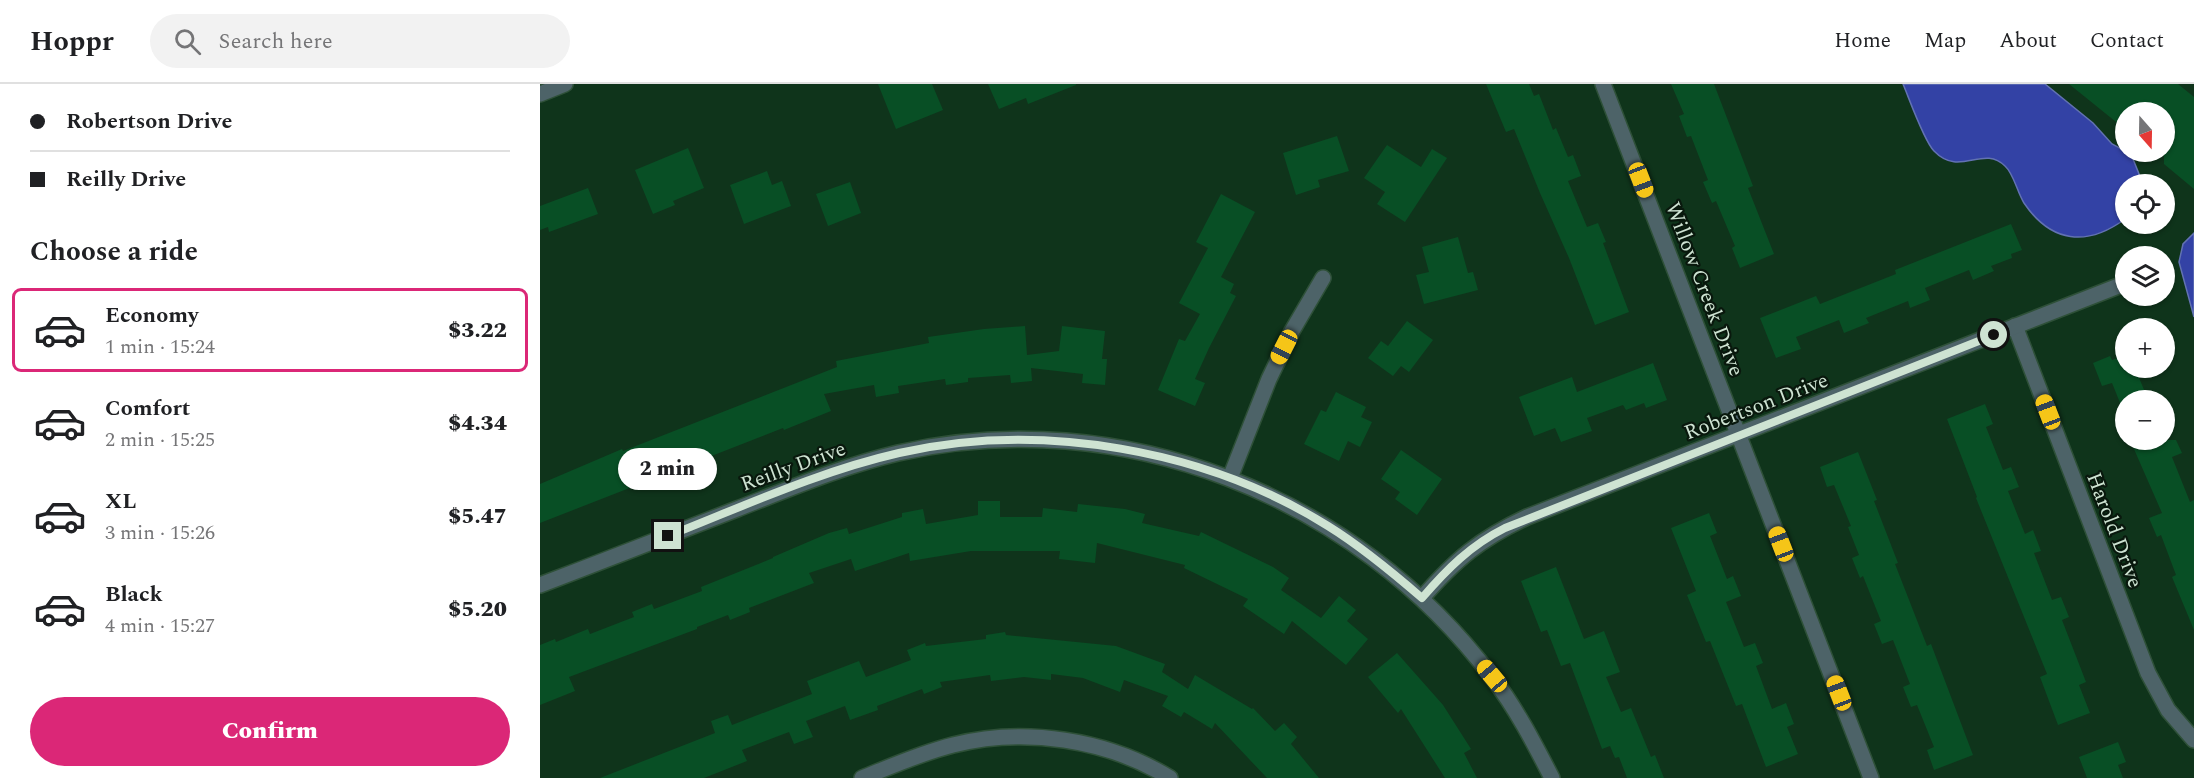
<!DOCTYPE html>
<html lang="en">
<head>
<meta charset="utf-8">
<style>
  body { margin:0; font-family:Spectral,serif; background:#f2f2f2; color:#202124; height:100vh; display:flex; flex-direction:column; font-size:22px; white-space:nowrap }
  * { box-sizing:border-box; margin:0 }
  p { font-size:20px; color:#757577 }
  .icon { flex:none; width:33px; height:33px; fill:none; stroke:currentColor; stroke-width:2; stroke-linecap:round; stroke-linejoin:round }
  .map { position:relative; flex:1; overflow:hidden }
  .side { display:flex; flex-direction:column; background:#fff; width:540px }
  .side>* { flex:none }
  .top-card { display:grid; align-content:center; height:132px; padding:0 30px; background:#fff }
  .needle { width:39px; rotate:160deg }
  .buttons { position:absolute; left:1575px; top:18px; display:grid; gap:12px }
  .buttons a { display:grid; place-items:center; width:60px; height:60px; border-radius:50%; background:#fff; box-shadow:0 2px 4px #0004; font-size:30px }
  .end { position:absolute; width:27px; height:27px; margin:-14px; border:8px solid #cee3d2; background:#111; box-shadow:0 0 0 3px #111 }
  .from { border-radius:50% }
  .bubble { position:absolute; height:42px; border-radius:21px; background:#fff; box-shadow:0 2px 4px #0004; font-size:20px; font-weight:800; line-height:42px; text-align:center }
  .car { position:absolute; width:18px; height:36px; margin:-18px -9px; border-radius:8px; box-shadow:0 0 4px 2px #0007; background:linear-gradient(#f5c518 24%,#345 0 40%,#f5c518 0 76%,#345 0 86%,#f5c518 0) }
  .top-card b { display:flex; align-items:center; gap:21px; height:57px; font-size:22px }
  .top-card b+b { border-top:2px solid #e0e0e0 }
  .top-card i { width:15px; height:15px; background:#202124 }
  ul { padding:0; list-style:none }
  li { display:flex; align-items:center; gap:18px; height:84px; margin:0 12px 9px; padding:0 18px; border:3px solid transparent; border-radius:9px }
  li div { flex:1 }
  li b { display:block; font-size:22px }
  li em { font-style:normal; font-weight:800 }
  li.selected { border-color:#db2777 }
  li>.icon { width:54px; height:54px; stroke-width:1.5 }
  h2 { padding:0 30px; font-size:27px; line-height:72px }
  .button { display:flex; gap:12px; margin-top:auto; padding:12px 30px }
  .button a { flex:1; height:69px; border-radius:36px; background:#db2777; color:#fff; font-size:24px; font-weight:800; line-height:69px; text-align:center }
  header { display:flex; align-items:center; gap:36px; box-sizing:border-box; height:84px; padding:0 30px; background:#fff; border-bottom:2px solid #e0e0e0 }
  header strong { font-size:28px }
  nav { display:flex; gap:33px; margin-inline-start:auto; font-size:21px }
  .search { width:420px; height:54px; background:#f2f2f2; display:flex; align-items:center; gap:15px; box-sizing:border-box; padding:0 21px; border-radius:33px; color:#757577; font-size:22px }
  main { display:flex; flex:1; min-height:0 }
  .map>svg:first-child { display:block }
  .water { fill:#3342a5; stroke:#6272b2; stroke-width:1.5 }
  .building { fill:#084f25 }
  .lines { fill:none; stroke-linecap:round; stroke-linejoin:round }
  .minor-casing { stroke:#2e5038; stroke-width:18 }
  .minor { stroke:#4d6368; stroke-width:15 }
  .route { stroke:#cee3d2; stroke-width:8 }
  .labels { text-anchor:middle; stroke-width:4.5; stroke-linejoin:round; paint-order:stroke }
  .street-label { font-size:21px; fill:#cee3d2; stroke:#09180d }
</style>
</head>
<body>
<header>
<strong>Hoppr</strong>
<div class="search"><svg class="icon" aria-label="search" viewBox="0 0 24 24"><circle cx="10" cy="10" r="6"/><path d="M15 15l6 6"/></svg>Search here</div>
<nav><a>Home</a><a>Map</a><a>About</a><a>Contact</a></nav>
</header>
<main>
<section class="side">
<div class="top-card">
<b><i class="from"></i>Robertson Drive</b>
<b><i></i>Reilly Drive</b>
</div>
<h2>Choose a ride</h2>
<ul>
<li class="selected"><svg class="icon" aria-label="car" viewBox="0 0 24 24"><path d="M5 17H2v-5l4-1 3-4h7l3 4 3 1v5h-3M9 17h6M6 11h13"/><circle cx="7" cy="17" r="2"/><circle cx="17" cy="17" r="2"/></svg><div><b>Economy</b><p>1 min · 15:24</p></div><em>$3.22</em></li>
<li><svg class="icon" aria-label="car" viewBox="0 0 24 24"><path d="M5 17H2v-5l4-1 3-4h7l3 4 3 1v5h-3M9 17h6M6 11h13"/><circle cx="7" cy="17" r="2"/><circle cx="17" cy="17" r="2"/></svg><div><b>Comfort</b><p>2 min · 15:25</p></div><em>$4.34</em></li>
<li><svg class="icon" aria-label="car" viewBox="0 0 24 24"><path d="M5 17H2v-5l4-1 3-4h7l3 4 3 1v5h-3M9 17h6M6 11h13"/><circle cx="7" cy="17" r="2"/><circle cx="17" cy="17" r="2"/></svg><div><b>XL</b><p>3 min · 15:26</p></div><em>$5.47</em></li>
<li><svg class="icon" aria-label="car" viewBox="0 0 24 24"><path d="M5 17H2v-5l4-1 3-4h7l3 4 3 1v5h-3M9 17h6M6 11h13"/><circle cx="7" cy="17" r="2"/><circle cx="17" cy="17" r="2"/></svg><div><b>Black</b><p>4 min · 15:27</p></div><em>$5.20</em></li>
</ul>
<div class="button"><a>Confirm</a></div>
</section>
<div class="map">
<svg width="1654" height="694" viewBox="0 0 1654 694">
  <rect width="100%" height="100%" fill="#0f341b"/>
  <g class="water">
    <path d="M1363,0H1505L1553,39L1572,60L1591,70L1599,90L1600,100H1586L1585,135C1547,163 1511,159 1484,119C1477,108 1474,90 1465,82C1443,60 1420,94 1394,67C1384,57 1369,14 1363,0Z"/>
    <polygon points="1654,149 1654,233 1639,178 1643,160"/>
  </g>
  <g class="building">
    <polygon points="338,0 392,0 403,26 356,45"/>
    <polygon points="448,0 536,0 536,1 488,20 486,14 459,25"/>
    <polygon points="946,0 989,0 994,12 999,10 1013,46 1016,44 1028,73 1033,71 1041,92 1028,97 1047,143 1058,139 1066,158 1063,159 1089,228 1055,241 1029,174 1000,109 974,45 966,48"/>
    <polygon points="1131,0 1174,0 1213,102 1208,104 1234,170 1200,184 1192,164 1195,162 1176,117 1172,119 1163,98 1168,96 1151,52 1147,53 1139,32 1144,30"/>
    <polygon points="1529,0 1638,0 1654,13 1654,105 1624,80 1624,28 1586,28 1586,46"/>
    <polygon points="797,52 809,87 778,96 780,103 756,111 743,69"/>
    <polygon points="847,61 881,83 892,65 907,74 865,138 837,120 845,108 824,94"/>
    <polygon points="148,64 164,104 133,117 135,121 113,130 95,86"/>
    <polygon points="227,87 232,101 242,97 251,122 204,140 190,101"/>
    <polygon points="310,98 321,129 288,142 276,110"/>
    <polygon points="48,104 58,130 9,148 8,143 0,146 0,122"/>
    <polygon points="681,110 715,128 681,193 694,200 690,209 696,212 669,264 655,295 665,299 655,322 618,306 639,255 645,257 660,230 639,219 668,164 656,158"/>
    <polygon points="1471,140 1482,166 1471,170 1472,174 1451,182 1454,187 1433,196 1429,186 1385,204 1390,216 1370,224 1368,217 1326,234 1329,239 1304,249 1299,236 1256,253 1261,265 1236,274 1220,234 1276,212 1280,220 1356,190 1355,186"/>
    <polygon points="918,153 928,189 933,188 938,206 884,220 876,191 889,188 882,163"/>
    <polygon points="867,237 893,256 869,288 861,282 853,292 828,274 841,257 848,262"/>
    <polygon points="485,242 487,271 519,267 522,242 565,247 562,275 567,275 565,301 542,299 543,290 491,284 492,297 471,299 470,291 428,294 428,298 406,301 405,295 358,302 359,309 336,313 334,301 284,310 291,327 244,346 243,344 0,439 0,400 82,365 83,367 297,283 296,277 389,259 388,253 444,245"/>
    <polygon points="1586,271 1586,284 1595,284 1607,313 1597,316 1586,316 1585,331 1572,299 1562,302 1553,279 1570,272 1572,276"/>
    <polygon points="1113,279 1127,316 1106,324 1104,319 1086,326 1083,321 1047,334 1052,347 1021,358 1015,344 994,352 979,313 1032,293 1037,308"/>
    <polygon points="796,308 826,323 821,333 832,338 820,363 808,357 799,377 764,360 781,326 786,328"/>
    <polygon points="1445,320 1453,340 1446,343 1463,386 1471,383 1479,403 1468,407 1485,450 1493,446 1501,467 1494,469 1512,516 1521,513 1529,533 1522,536 1546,598 1539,601 1550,629 1518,641 1500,593 1507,590 1436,414 1437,413 1407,335"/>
    <polygon points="1590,356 1636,356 1642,369 1632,373 1650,418 1654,416 1654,546 1632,493 1636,491 1621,451 1617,453 1609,434 1622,429"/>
    <polygon points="861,366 902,395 877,431 855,415 860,408 841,395"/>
    <polygon points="1318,368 1337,416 1334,417 1358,479 1355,480 1387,562 1391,560 1433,671 1394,686 1387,666 1394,663 1377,621 1371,623 1363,603 1370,600 1353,556 1342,560 1334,540 1341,537 1323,492 1320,494 1312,474 1319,471 1308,443 1311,442 1294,401 1287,403 1280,383"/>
    <polygon points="438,417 460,417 460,433 502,433 503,424 537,428 538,420 585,425 605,430 602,439 659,452 661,448 733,483 749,494 741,506 781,534 799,512 816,526 807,537 828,555 806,581 752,537 744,550 703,522 708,515 644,484 645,481 557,459 555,479 519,475 520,467 431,467 370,477 369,469 315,487 311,475 269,489 274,499 209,524 210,528 190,536 188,531 157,543 157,545 29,593 35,607 0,621 0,561 15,555 16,558 48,545 50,550 94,533 92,528 112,520 114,525 162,507 161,503 233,474 233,473 289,449 307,444 309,450 362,433 362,429 383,425 386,440 438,431"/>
    <polygon points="1169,429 1177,449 1170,452 1187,495 1193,492 1201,512 1186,518 1204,563 1215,559 1223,579 1216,582 1232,625 1246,619 1254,640 1247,643 1258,670 1226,683 1202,620 1196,622 1170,557 1166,558 1147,511 1156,507 1131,444"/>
    <polygon points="1016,483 1044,555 1064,547 1080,588 1066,593 1081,628 1091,624 1111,673 1115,671 1124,694 1087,694 1079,673 1075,674 1070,662 1062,665 1030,579 1021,582 1007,546 1001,548 981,497"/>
    <polygon points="465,548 466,551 576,562 625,580 622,588 648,605 655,591 712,625 713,624 735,647 744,639 757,653 751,660 779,694 727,694 675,639 672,645 644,628 641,633 622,622 628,612 584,596 580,608 543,594 511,590 511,596 484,593 451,597 450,591 400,598 402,603 384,610 382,605 337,622 338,626 310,636 305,622 266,637 273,653 254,660 249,648 202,666 207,677 164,694 60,694 175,649 171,637 188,631 192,641 272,610 267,597 319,577 326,593 371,576 367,566 385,559 386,562 446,555 446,551"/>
    <polygon points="857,569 903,621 931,665 924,669 937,694 905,694 861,625 858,629 828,593"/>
    <polygon points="1578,658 1586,678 1578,681 1583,694 1547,694 1539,673"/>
  </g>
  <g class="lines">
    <defs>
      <g id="minor">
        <polyline points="1063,0 1331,694"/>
        <polyline points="0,10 25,0"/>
        <polyline points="1475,242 1608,589 1628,626 1654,656"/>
        <polyline points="690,394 729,295 752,247 783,194"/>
        <path d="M0,501C66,476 132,450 197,425C251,404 303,382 358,369C581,318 816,412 952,593C976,624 994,659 1012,694"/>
        <path d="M882,514C916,475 940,455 987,433L1586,199"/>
        <path d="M322,694C352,682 381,669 413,661C484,643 567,655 630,694"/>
      </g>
    </defs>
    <use href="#minor" class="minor-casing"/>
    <use href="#minor" class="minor"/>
  </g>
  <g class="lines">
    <path class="route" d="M128,452C204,422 280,387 359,369C501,337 665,365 788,442C822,463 852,488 882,514C907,485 931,461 965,444L1454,251"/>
  </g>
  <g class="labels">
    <g class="street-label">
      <text transform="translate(1165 205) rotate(69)" y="7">Willow Creek Drive</text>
      <text transform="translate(1216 322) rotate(-21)" y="7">Robertson Drive</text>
      <text transform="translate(253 382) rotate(-20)" y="7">Reilly Drive</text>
      <text transform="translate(1575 446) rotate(69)" y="7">Harold Drive</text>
    </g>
  </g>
</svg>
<div class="buttons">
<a><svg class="needle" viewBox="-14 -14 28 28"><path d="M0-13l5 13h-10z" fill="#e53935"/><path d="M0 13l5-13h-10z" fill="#757577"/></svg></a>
<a><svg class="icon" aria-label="locate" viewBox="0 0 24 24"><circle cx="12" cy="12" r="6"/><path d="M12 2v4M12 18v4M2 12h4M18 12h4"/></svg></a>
<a><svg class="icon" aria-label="layers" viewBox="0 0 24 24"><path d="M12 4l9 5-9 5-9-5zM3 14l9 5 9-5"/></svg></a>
<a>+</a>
<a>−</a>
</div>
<i class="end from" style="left:1454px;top:251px"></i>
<i class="end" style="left:128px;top:452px"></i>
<div class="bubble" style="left:78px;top:364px;width:99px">2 min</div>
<i class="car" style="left:1101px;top:96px;rotate:159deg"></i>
<i class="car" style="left:744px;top:263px;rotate:207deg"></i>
<i class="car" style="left:1508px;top:328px;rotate:339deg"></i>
<i class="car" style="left:1241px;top:460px;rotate:339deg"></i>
<i class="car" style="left:952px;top:592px;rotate:320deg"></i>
<i class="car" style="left:1299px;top:609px;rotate:339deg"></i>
</div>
</main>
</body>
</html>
